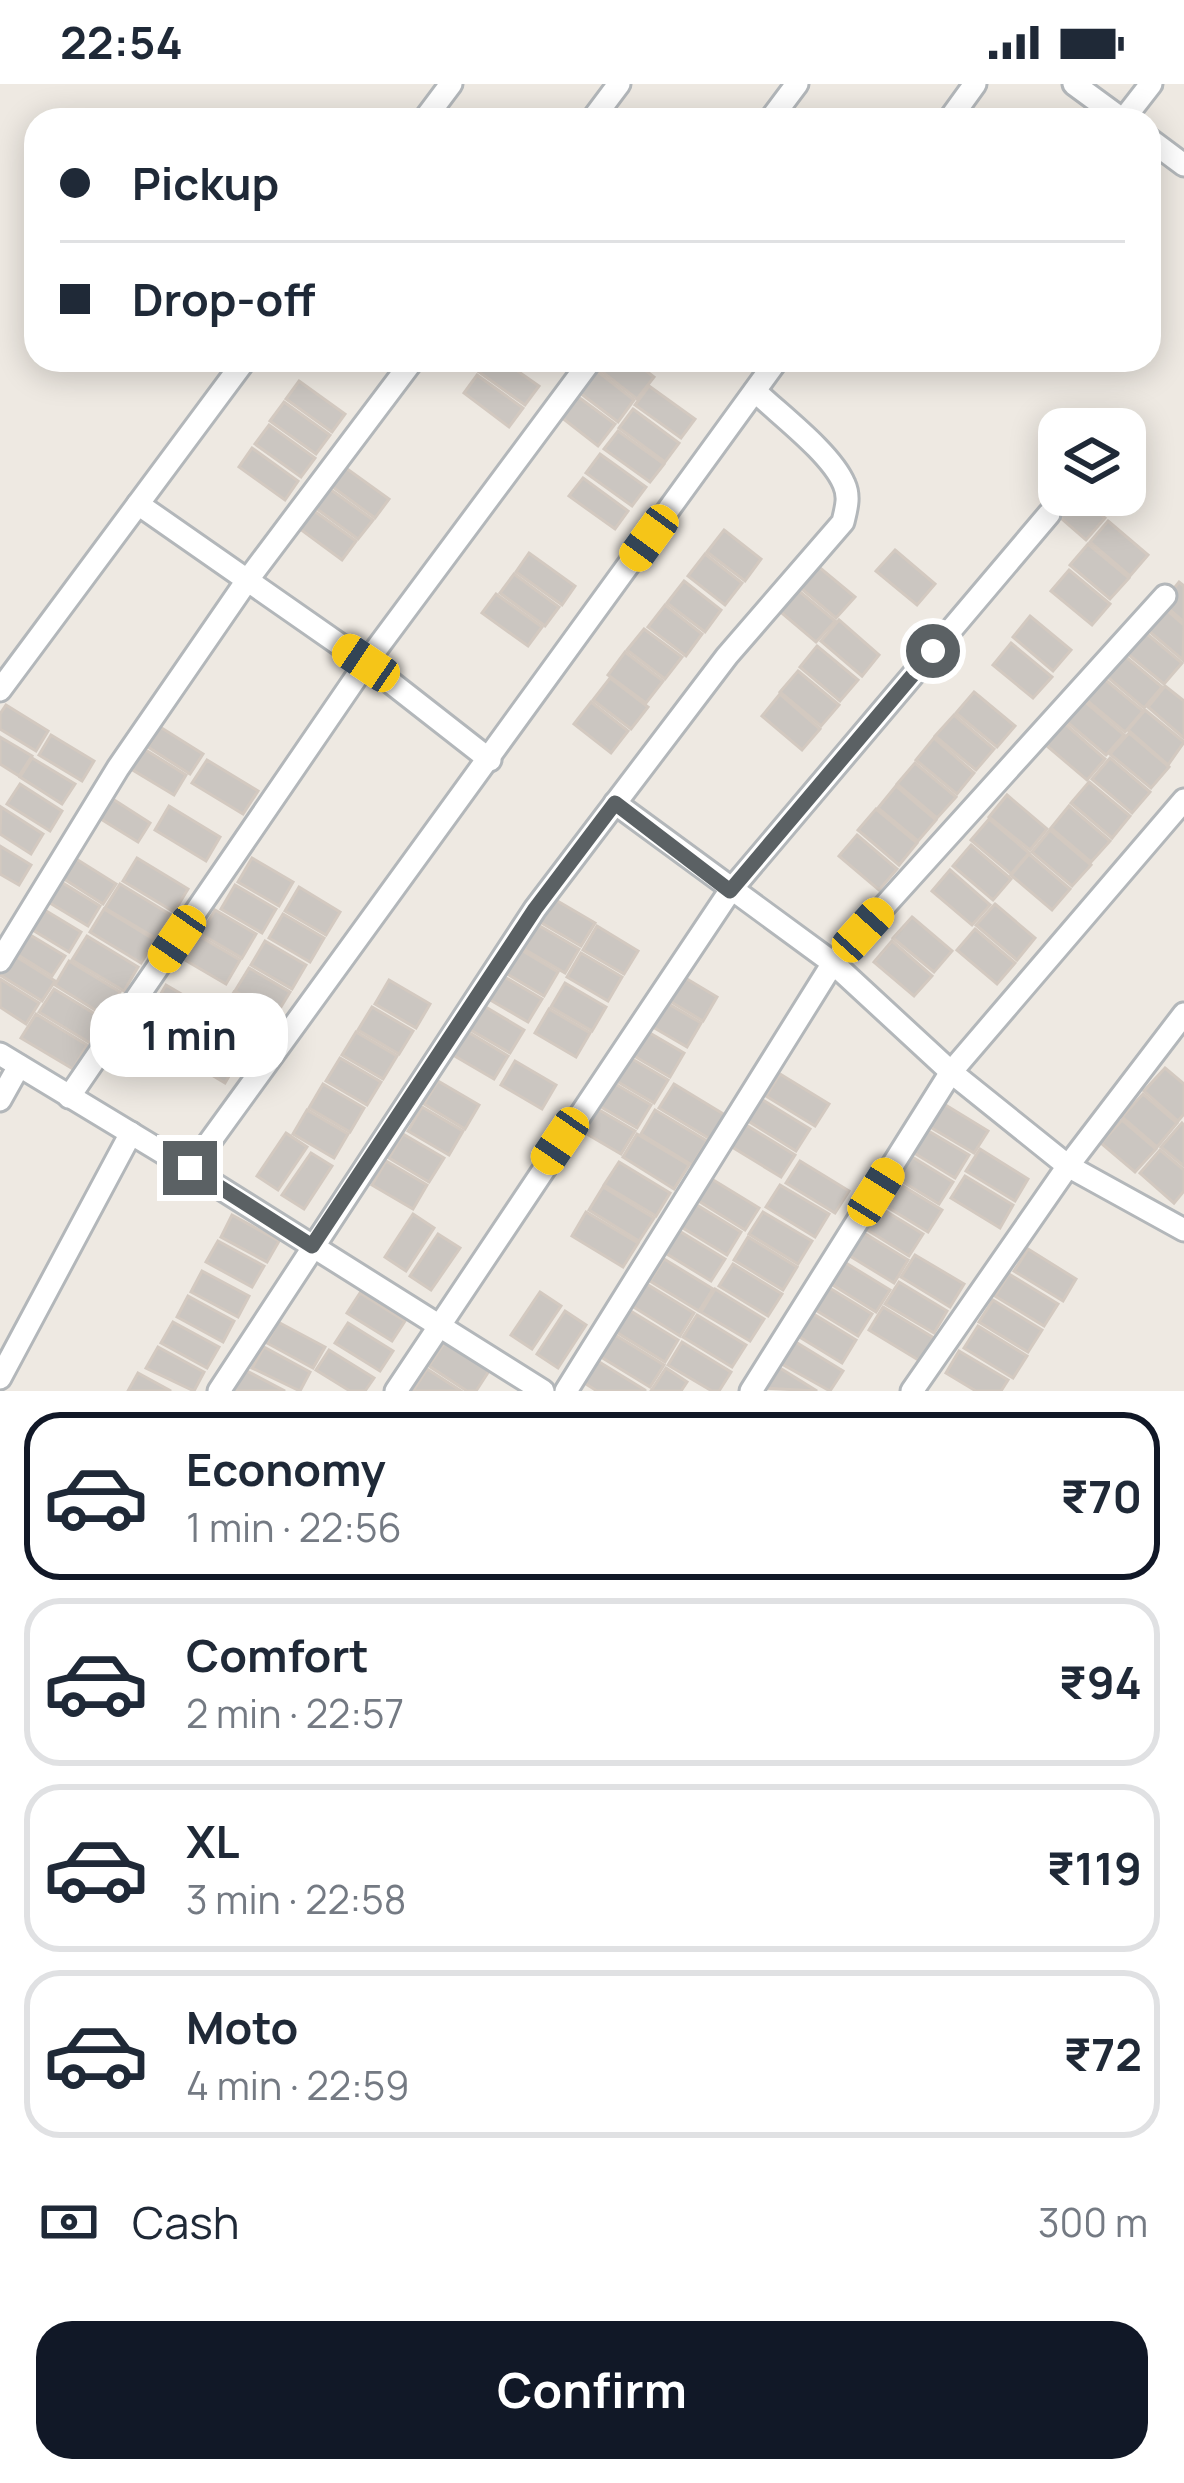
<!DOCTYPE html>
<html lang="en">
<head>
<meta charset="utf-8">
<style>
  body { margin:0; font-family:Manrope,sans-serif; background:#f6f6f7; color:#1f2937; height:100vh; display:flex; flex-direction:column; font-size:45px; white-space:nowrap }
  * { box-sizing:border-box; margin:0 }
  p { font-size:39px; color:#747a83 }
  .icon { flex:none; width:66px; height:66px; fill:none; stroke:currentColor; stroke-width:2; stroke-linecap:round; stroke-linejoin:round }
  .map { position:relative; height:1307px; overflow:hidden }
  .panel { display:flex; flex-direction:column; background:#fff; flex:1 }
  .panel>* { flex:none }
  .hud { position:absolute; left:24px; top:24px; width:1137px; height:264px; border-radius:36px; box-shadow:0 6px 30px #0003; display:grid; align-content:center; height:264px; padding:0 36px; background:#fff }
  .fabs { position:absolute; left:1038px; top:324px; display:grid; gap:24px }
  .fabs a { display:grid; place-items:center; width:108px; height:108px; border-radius:24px; background:#fff; box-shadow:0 6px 30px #0003; font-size:60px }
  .end { position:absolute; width:54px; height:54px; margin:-27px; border:15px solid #5b6164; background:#fff; box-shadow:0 0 0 6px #fff }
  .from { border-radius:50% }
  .bubble { position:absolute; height:84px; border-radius:36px; background:#fff; box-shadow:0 6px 30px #0003; font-size:39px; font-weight:700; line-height:84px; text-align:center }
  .car { position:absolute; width:36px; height:72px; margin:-36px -18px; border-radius:15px; box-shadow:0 0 9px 3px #0007; background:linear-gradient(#f5c518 24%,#345 0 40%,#f5c518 0 76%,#345 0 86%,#f5c518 0) }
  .hud b { display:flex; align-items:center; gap:42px; height:114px; font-size:45px }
  .hud b+b { border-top:3px solid #e0e1e3 }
  .hud i { width:30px; height:30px; background:#1f2937 }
  ul { padding:21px 0 0; list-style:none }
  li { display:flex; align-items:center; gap:36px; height:168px; margin:0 24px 18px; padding:0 12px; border:6px solid #e0e1e3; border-radius:36px }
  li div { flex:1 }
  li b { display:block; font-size:45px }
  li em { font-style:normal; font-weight:700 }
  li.active { border-color:#111827 }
  li>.icon { width:108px; height:108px; stroke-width:1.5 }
  .pay { display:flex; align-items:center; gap:30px; height:132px; padding:0 36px; font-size:45px }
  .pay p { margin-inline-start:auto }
  .primary-button { display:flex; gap:24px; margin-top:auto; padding:24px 36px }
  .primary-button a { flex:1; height:138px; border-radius:36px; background:#111827; color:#fff; font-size:48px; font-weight:700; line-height:138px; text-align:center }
  .status { display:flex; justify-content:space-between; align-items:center; height:84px; padding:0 60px; background:#fff; direction:ltr }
  .status svg { height:33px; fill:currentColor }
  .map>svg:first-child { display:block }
  .building { fill:#cbc6c1; stroke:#d3c9c0; stroke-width:3 }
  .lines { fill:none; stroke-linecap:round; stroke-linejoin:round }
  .street-casing { stroke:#b3b7ba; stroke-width:27 }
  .street { stroke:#fff; stroke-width:21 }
  .route { stroke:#5b6164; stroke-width:15 }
</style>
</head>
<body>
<div class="status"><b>22:54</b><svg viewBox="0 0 49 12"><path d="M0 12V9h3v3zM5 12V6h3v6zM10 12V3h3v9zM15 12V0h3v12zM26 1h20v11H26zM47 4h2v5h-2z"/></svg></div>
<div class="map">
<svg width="1184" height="1307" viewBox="0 0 1184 1307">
  <rect width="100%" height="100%" fill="#eee9e2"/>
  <g class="building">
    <polygon points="488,276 502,276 539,302 525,321 479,288"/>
    <polygon points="607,276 632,276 654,293 637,315 600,286"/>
    <polygon points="597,287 634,316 618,338 580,309"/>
    <polygon points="477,291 523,324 509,343 464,309"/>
    <polygon points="299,297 345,330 332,348 286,315"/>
    <polygon points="649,302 695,335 681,354 635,321"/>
    <polygon points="577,312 615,340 598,362 561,333"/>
    <polygon points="284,318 330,351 316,370 270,337"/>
    <polygon points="633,325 679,359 665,378 619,344"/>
    <polygon points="269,341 315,374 301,393 255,360"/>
    <polygon points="618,347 664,380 650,398 604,365"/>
    <polygon points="252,364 298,397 285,416 239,383"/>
    <polygon points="600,370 646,403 632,422 586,389"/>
    <polygon points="343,382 389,415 375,434 330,401"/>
    <polygon points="583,394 628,427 615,445 569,412"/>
    <polygon points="327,403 373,436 358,455 313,422"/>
    <polygon points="1059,406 1059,411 1077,411 1105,434 1086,456 1046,421"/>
    <polygon points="310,424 356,457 342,476 296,442"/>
    <polygon points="1108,437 1148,471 1130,492 1090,458"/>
    <polygon points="724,446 761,475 745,497 707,468"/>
    <polygon points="1088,460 1129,494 1110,515 1070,481"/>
    <polygon points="895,466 935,500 917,521 876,487"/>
    <polygon points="529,469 575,502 562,521 516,488"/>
    <polygon points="705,470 742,499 725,521 688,492"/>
    <polygon points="814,479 855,513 836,534 796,500"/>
    <polygon points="1069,486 1110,520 1092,541 1051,507"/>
    <polygon points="514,490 559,523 545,542 500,509"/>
    <polygon points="684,497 721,526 705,548 667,519"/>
    <polygon points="1179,498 1184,502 1184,538 1162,519"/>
    <polygon points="794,503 835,537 816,558 776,524"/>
    <polygon points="496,510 542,543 528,562 482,529"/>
    <polygon points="665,521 702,550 686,572 648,543"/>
    <polygon points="1161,521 1184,541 1183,576 1143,542"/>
    <polygon points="1030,532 1071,566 1053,587 1013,553"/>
    <polygon points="839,536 879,571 862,592 821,557"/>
    <polygon points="644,545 682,573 665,595 627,566"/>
    <polygon points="1141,545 1182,579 1164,600 1123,566"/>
    <polygon points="1011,559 1052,593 1033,614 993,581"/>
    <polygon points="817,562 858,596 840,617 800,583"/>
    <polygon points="625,568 663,597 646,619 608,591"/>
    <polygon points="1121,569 1162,603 1144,624 1104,590"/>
    <polygon points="798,587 839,621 821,642 780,608"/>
    <polygon points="1102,593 1143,627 1125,648 1084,614"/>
    <polygon points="610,594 648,623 631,645 593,616"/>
    <polygon points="1165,602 1184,617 1184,654 1148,623"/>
    <polygon points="974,608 1015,642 997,663 956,629"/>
    <polygon points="780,610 820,645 802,666 762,632"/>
    <polygon points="1083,616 1124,651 1106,671 1066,637"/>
    <polygon points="591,618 628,647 611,669 574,640"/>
    <polygon points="6,621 48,647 36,667 0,645 0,630"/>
    <polygon points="1145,626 1184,658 1168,681 1128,646"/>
    <polygon points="954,631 994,665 976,686 935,652"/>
    <polygon points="1065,640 1105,675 1087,696 1046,661"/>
    <polygon points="160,643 203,670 190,690 148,663"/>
    <polygon points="1129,649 1169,683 1151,704 1110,670"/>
    <polygon points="51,651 94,677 82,697 39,671"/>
    <polygon points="0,653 32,672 19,692 0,680"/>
    <polygon points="934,654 974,689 957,710 916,676"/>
    <polygon points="144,665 186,691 174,711 131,685"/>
    <polygon points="32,674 75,700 62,720 20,693"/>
    <polygon points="1110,674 1150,708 1132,729 1092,695"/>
    <polygon points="207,676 258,707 243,730 192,699"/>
    <polygon points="915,679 956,713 937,734 897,700"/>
    <polygon points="1089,698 1130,732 1112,754 1071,719"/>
    <polygon points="20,700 62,727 50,747 7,720"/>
    <polygon points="896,702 936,736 918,757 878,724"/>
    <polygon points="1007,711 1047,745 1030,766 989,733"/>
    <polygon points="108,712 150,739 138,758 96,732"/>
    <polygon points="169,722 220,753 206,777 155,746"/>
    <polygon points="1069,722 1110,757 1091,778 1051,744"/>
    <polygon points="1,723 43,750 31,770 0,750"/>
    <polygon points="876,725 917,759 899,781 858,746"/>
    <polygon points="989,735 1029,769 1011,790 971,756"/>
    <polygon points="1050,746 1091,781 1072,802 1032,768"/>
    <polygon points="857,751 897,785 879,806 839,772"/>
    <polygon points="971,761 1011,795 993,816 953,782"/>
    <polygon points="0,762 31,781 19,801 0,790"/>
    <polygon points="1029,770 1070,805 1052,826 1011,791"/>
    <polygon points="73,773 116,800 103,820 61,793"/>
    <polygon points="137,774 188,805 174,828 123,797"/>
    <polygon points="252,774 293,798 279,822 238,798"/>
    <polygon points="950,786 990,821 972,841 932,807"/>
    <polygon points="58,796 100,822 88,842 45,816"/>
    <polygon points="120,800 171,831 157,855 105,824"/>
    <polygon points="235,801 276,825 262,849 221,825"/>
    <polygon points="299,803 340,828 326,851 285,827"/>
    <polygon points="554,815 595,839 581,862 540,838"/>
    <polygon points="995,820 1035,854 1017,876 976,841"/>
    <polygon points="38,822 81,848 69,868 26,842"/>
    <polygon points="104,825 155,856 141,879 90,848"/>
    <polygon points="215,826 256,850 242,874 201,850"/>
    <polygon points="283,830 324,854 310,878 269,854"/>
    <polygon points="912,833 952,867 934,888 893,854"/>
    <polygon points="538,841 579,865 565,889 524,865"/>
    <polygon points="597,842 638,867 624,890 583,866"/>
    <polygon points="975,845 1015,879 997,900 957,866"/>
    <polygon points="22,846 65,872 52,892 10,866"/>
    <polygon points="87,852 138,883 124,907 72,876"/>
    <polygon points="199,852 240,876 226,900 185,876"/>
    <polygon points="265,857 306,881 292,905 251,881"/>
    <polygon points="892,857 932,892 914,912 874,878"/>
    <polygon points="518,864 558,888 544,912 504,888"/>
    <polygon points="581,869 622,893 608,917 567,893"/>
    <polygon points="12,870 55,897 42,917 0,891"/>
    <polygon points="69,877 120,908 105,932 55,901"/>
    <polygon points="249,884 290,908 276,931 235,907"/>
    <polygon points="677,889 717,913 703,937 663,913"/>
    <polygon points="501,891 542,915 528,938 487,914"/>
    <polygon points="0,895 39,919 26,940 0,923"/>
    <polygon points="389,896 430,920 416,944 375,920"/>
    <polygon points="565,899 606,923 592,947 551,923"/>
    <polygon points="166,901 207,925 193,949 152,925"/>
    <polygon points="54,905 105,936 90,959 39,928"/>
    <polygon points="234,908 274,932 260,956 219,932"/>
    <polygon points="660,915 701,939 687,963 646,939"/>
    <polygon points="484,922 524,946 510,969 469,945"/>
    <polygon points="139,923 190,954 176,978 125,947"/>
    <polygon points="372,923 413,947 399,970 358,946"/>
    <polygon points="549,925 590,949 576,973 535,949"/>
    <polygon points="36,930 87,961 73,985 21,954"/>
    <polygon points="643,945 684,969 670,993 629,969"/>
    <polygon points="356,948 397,972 383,995 342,971"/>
    <polygon points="468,948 508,972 494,995 453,971"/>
    <polygon points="199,951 239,975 225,999 185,975"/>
    <polygon points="627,972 668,996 654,1019 613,995"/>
    <polygon points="340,974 381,998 367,1021 326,997"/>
    <polygon points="515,977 556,1001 542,1025 501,1001"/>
    <polygon points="1165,984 1184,1000 1184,1030 1178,1037 1144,1007"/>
    <polygon points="780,990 829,1020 815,1042 766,1012"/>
    <polygon points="438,997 479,1021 465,1045 424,1020"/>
    <polygon points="610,997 651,1021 637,1044 596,1020"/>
    <polygon points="323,1000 364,1024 350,1048 309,1024"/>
    <polygon points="674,1000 725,1031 710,1055 659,1024"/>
    <polygon points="1143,1010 1177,1039 1157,1063 1122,1033"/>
    <polygon points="761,1015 810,1045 796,1067 748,1037"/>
    <polygon points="939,1017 988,1047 974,1069 925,1040"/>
    <polygon points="422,1023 463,1047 449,1071 408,1047"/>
    <polygon points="594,1023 635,1047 621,1070 580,1046"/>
    <polygon points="307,1026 348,1050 334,1074 293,1050"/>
    <polygon points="655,1026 707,1057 692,1081 641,1050"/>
    <polygon points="1122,1036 1156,1065 1135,1088 1101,1059"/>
    <polygon points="1182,1039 1184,1041 1184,1082 1161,1063"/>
    <polygon points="746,1041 795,1071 781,1093 732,1063"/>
    <polygon points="920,1042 969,1071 955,1094 906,1064"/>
    <polygon points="286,1049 307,1063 278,1106 257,1092"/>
    <polygon points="403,1050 444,1074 429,1098 389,1074"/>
    <polygon points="637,1050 689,1081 674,1105 623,1073"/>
    <polygon points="980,1065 1028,1095 1015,1117 966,1087"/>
    <polygon points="1160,1066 1184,1086 1184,1107 1174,1119 1140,1089"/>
    <polygon points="904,1068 953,1098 939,1120 890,1090"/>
    <polygon points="311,1069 332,1082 304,1125 282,1111"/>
    <polygon points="386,1077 427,1101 413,1125 372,1101"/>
    <polygon points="800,1077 849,1107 835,1129 786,1099"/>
    <polygon points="619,1078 670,1109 656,1132 604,1101"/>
    <polygon points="965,1092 1013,1121 1000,1144 951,1114"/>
    <polygon points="710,1094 759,1124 745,1146 697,1116"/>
    <polygon points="893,1096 942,1126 928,1148 879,1118"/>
    <polygon points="780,1101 829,1130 815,1153 766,1123"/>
    <polygon points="603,1103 654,1134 639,1157 589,1126"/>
    <polygon points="692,1118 741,1148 727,1171 678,1141"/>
    <polygon points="874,1120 923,1150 909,1172 861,1142"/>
    <polygon points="586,1128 638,1159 623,1183 572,1152"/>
    <polygon points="763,1128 812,1157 798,1180 749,1150"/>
    <polygon points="413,1130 434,1144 406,1187 385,1173"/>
    <polygon points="232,1131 279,1157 267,1178 221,1153"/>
    <polygon points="676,1145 725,1175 711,1197 662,1167"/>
    <polygon points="859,1146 908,1176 894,1199 845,1169"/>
    <polygon points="438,1150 460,1164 431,1206 410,1192"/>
    <polygon points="748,1153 797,1183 783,1206 734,1176"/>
    <polygon points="218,1157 264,1182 252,1203 206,1178"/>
    <polygon points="1028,1165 1076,1195 1063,1217 1014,1187"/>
    <polygon points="915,1171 964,1200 950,1223 901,1193"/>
    <polygon points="664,1175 713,1205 699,1227 650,1197"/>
    <polygon points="841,1176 890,1206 876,1228 828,1198"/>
    <polygon points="733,1180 782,1210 768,1232 719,1202"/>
    <polygon points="202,1187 249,1212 238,1233 191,1208"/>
    <polygon points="1009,1190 1058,1220 1044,1242 995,1212"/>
    <polygon points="899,1198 947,1227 934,1249 885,1220"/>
    <polygon points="645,1199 694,1229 680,1252 632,1222"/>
    <polygon points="823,1200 872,1230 858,1252 809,1222"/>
    <polygon points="715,1205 764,1235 750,1257 701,1228"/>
    <polygon points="540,1208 561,1222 532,1265 511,1251"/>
    <polygon points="360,1209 405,1237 392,1257 347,1229"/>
    <polygon points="188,1212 234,1237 223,1258 177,1233"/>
    <polygon points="993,1216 1042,1246 1028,1268 979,1238"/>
    <polygon points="883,1223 934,1254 920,1277 869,1246"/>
    <polygon points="629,1226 678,1256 665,1278 616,1248"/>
    <polygon points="807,1226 856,1256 842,1279 793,1249"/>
    <polygon points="565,1227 586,1241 558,1284 537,1270"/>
    <polygon points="697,1231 746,1261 732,1283 683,1253"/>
    <polygon points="173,1238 219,1263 207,1284 161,1259"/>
    <polygon points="278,1238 325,1263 313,1284 267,1259"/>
    <polygon points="348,1239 393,1267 380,1287 335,1259"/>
    <polygon points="978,1242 1027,1272 1013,1294 964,1264"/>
    <polygon points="615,1251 664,1281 650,1303 601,1273"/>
    <polygon points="794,1257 843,1287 830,1307 780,1279"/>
    <polygon points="445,1258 489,1287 476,1307 467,1307 429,1282"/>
    <polygon points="682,1258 731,1288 719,1307 712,1307 668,1281"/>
    <polygon points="158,1263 204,1288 194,1307 146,1284"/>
    <polygon points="264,1263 310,1288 300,1307 252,1284"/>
    <polygon points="329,1266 374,1294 365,1307 350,1307 316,1286"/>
    <polygon points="959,1267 1008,1296 1001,1307 976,1307 946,1289"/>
    <polygon points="596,1276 645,1306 645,1307 597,1307 583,1298"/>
    <polygon points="775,1281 817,1307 761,1304"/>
    <polygon points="666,1284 687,1298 681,1307 651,1307"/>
    <polygon points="427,1285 461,1307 413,1307"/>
    <polygon points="245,1286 285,1307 234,1307"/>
    <polygon points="138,1289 171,1307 128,1307"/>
  </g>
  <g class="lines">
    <defs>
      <g id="street">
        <polyline points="1074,0 1123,36 1151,0"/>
        <polyline points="424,36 451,0"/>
        <polyline points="592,36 619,0"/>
        <polyline points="770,36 797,0"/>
        <polyline points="949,36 975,0"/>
        <polyline points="1149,55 1184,81"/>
        <polyline points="138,420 366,579 490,676"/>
        <polyline points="0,606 245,276"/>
        <polyline points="615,719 833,879 951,988 1068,1082 1184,1146"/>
        <polyline points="0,877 118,684 246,498 413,276"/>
        <polyline points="0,970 190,1085 543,1307"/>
        <polyline points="69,1013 366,579 591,276"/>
        <polyline points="0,1016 19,982"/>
        <polyline points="190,1085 777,276"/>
        <polyline points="0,1294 131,1049"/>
        <path d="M219,1307L535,825L727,572L843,438C846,425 850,413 844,400C831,369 780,331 755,307"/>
        <polyline points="396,1307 730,807 1049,430"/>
        <polyline points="566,1307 833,879 1165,512"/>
        <polyline points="751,1307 951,988 1184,716"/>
        <polyline points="912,1307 1068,1082 1184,930"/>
      </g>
    </defs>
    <use href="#street" class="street-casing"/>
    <use href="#street" class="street"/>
  </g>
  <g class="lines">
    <polyline class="route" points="190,1084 312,1162 535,825 615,719 730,807 933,567"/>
  </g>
</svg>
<div class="fabs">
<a><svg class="icon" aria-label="layers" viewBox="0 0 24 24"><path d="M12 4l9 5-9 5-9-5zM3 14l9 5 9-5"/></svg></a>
</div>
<i class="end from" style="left:933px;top:567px"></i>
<i class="end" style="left:190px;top:1084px"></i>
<div class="bubble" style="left:90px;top:909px;width:198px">1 min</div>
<i class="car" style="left:649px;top:454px;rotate:216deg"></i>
<i class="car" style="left:366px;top:579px;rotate:304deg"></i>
<i class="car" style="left:863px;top:846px;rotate:42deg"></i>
<i class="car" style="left:177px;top:855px;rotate:214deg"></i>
<i class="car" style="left:560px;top:1057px;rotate:214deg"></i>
<i class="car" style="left:876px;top:1108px;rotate:32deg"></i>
<div class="hud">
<b><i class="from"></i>Pickup</b>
<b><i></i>Drop-off</b>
</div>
</div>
<section class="panel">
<ul>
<li class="active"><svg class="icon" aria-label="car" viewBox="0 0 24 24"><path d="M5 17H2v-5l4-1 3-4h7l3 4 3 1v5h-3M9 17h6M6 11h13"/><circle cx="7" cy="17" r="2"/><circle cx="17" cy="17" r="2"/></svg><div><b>Economy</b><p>1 min · 22:56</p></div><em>₹70</em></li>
<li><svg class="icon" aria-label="car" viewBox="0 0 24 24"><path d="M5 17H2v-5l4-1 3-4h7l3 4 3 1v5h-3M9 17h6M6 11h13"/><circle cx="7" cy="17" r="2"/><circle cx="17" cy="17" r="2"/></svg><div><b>Comfort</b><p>2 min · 22:57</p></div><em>₹94</em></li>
<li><svg class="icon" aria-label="car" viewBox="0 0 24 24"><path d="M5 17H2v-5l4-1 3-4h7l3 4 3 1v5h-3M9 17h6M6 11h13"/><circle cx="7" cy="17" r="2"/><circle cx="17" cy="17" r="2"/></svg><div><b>XL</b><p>3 min · 22:58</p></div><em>₹119</em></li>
<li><svg class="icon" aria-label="car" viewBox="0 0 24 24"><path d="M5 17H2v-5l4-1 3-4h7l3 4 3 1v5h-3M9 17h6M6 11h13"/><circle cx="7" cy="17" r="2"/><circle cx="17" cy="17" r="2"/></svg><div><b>Moto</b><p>4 min · 22:59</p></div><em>₹72</em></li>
</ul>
<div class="pay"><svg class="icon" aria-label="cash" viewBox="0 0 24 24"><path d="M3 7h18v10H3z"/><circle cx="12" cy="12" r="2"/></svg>Cash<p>300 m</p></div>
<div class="primary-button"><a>Confirm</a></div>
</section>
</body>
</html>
